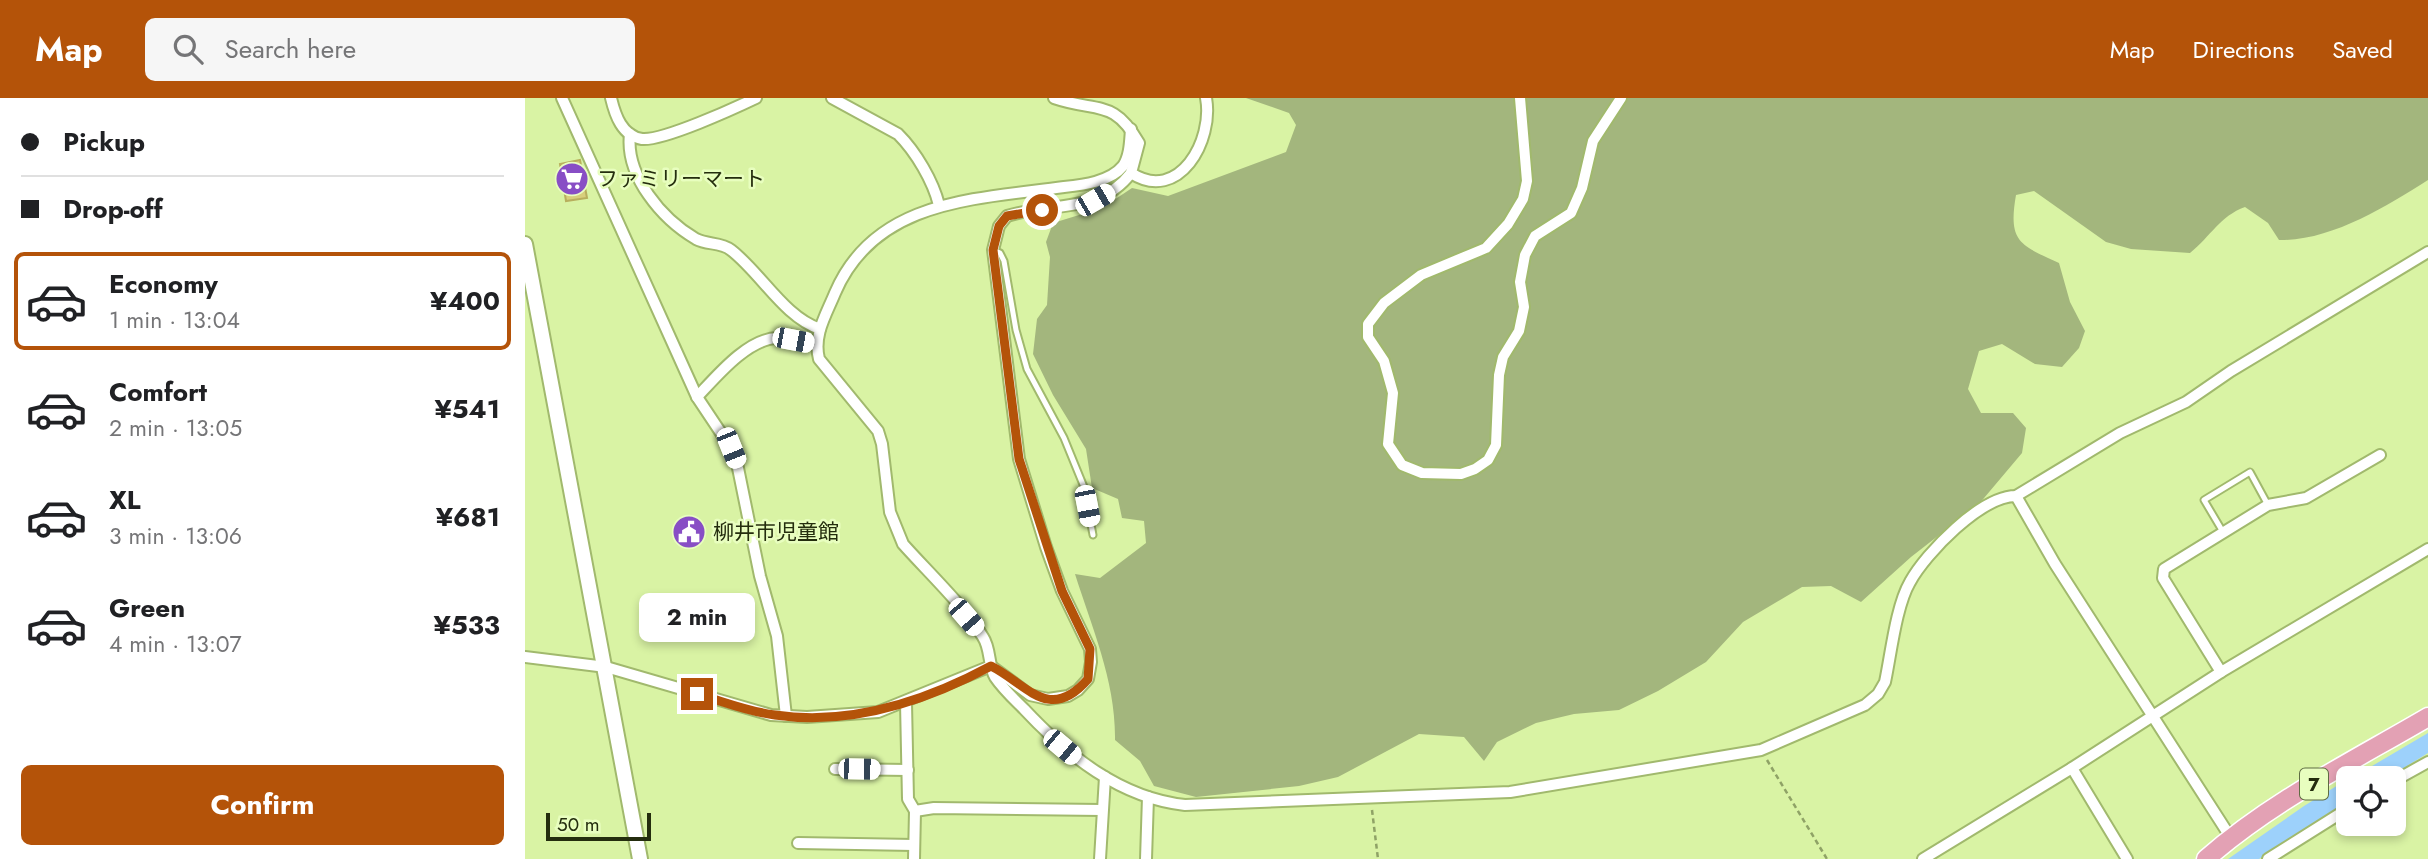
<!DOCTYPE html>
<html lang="en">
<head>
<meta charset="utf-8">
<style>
  body { margin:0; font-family:Jost,"Noto Sans JP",sans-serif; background:#f6f6f6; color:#202124; height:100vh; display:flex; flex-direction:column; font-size:26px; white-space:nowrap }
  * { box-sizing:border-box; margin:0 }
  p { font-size:23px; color:#757577 }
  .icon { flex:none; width:38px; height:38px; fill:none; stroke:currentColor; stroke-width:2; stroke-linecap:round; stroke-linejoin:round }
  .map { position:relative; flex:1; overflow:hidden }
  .side { display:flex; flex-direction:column; background:#fff; width:525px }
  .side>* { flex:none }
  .banner { display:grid; align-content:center; height:154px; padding:0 21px; background:#fff }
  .fabs { position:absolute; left:1811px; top:668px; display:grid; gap:14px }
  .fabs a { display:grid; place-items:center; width:70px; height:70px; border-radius:10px; background:#fff; box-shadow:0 4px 10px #0003; font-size:35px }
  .scale { position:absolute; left:21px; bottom:18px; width:105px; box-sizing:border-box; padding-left:7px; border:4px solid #242d0e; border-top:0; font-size:19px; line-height:24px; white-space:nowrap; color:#242d0e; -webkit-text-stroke:5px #e8febf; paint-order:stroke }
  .end { position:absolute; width:32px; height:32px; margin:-16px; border:9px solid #b45309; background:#fff; box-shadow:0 0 0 4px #fff }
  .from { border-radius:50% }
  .bubble { position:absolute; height:49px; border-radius:10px; background:#fff; box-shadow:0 4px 10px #0003; font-size:23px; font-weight:700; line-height:49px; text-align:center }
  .car { position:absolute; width:21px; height:42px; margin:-21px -10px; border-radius:9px; box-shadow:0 0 5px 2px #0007; background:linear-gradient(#fff 24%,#345 0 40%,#fff 0 76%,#345 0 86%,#fff 0) }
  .banner b { display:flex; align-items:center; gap:24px; height:66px; font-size:26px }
  .banner b+b { border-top:2px solid #e0e0e0 }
  .banner i { width:18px; height:18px; background:#202124 }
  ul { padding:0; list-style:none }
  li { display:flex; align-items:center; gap:21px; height:98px; margin:0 14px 10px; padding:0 7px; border:4px solid transparent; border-radius:10px }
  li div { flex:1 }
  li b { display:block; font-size:26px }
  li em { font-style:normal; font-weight:700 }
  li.active { border-color:#b45309 }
  li>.icon { width:63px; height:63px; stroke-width:1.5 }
  .button { display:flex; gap:14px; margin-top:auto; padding:14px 21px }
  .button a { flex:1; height:80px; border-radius:10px; background:#b45309; color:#fff; font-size:28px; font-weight:700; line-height:80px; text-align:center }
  header { display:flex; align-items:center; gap:42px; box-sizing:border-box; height:98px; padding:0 35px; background:#b45309; color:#fff }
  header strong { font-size:33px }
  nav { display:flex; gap:38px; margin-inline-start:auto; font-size:24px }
  .search { width:490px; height:63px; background:#f6f6f6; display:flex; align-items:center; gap:18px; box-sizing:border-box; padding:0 24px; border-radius:10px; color:#757577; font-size:26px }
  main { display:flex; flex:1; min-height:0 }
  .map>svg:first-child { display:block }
  .forest { fill:#a3b67d }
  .water { fill:#9dd1fb }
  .building { fill:#d8cf7c; stroke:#b8af5d; stroke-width:2 }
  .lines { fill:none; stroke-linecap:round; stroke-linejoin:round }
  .service-casing { stroke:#a1b96d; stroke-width:9 }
  .minor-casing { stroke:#a1b96d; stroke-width:14 }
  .tertiary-casing { stroke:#a1b96d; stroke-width:18 }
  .primary-casing { stroke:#fff; stroke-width:21 }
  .path { stroke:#8fa266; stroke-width:2.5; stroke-dasharray:5 3.5; stroke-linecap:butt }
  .service { stroke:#fff; stroke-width:5 }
  .minor { stroke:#fff; stroke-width:10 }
  .tertiary { stroke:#fff; stroke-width:14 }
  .primary { stroke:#e3a1b4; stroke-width:18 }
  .route { stroke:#b45309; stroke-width:9 }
  .labels { text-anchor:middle; stroke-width:5; stroke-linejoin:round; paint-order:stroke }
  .shield { fill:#e8febf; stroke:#5f6c43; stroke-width:2 }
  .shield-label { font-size:19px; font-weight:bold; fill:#242d0e }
  .poi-label { font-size:21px; fill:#242d0e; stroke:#e8febf; text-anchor:start }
</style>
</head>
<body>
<header>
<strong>Map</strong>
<div class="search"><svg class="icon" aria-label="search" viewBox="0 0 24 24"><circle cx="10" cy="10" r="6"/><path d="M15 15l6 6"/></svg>Search here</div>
<nav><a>Map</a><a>Directions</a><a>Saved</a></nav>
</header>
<main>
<section class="side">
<div class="banner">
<b><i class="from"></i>Pickup</b>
<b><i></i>Drop-off</b>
</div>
<ul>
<li class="active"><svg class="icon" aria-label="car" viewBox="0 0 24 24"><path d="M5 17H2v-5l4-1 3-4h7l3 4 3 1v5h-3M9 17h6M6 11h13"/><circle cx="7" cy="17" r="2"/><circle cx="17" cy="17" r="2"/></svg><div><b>Economy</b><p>1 min · 13:04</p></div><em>¥400</em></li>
<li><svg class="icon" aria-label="car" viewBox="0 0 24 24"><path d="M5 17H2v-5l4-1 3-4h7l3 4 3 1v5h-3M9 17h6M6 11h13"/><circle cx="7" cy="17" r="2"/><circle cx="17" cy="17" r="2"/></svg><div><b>Comfort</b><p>2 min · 13:05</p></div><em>¥541</em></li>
<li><svg class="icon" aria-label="car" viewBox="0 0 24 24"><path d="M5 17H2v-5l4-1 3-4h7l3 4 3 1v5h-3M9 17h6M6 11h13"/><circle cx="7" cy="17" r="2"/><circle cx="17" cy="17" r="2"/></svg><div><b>XL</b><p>3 min · 13:06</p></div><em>¥681</em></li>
<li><svg class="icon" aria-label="car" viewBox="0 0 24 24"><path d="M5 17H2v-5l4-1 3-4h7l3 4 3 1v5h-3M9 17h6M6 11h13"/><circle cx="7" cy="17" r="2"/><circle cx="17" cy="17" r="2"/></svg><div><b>Green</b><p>4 min · 13:07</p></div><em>¥533</em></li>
</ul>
<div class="button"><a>Confirm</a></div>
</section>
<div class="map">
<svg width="1903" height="761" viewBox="0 0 1903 761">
  <rect width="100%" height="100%" fill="#d9f3a4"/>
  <path class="forest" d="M721,0H1903V82C1860,109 1806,143 1754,142L1743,125L1720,109C1695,118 1686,138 1665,155L1606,151L1581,144L1509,93L1491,97C1483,143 1494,147 1534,165L1545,204L1560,233L1554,250L1537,269L1510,266L1477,246L1454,253L1443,291L1456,315H1488L1501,330L1497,355L1454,406L1386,459L1336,504L1306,488L1277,489L1218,524L1181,564L1133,593L1094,612L1049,616L1011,625L972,644L959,663L939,639L894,636L813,679L774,688L671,699L629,688L615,663L590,642C591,584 567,530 550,476L575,480L621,445L619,423L597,420L593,401L567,390L561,351L528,297L508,256L512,221L522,207L525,159L521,144L528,125L577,110L607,90L643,98L761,54L771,27L764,15Z"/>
  <g class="water">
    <polygon points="1903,635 1903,655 1861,681 1825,681"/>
    <polygon points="1823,681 1823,704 1734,761 1703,761 1779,708"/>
  </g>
  <polygon class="building" points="55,62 62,100 41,103 35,66"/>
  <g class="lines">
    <defs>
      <g id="service">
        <polyline points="468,152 475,155 479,163 491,232 502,271 539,340 559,389 568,437"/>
        <polyline points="1698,434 1679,402 1725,374 1743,407"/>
      </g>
      <g id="minor">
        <polyline points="37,0 172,299 206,350 212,365 235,478 252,538 261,618"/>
        <path d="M86,0C90,17 97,38 117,41C138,43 210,10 231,0"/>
        <path d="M307,0L373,36C391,54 408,83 414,107"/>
        <path d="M529,0C573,15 588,0 614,45L606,75C654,106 689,42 681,0"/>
        <polyline points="995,0 1002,83 998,101 983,126 961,150 896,177 859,205 843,226 843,239 859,263 868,295 863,346 877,367 897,375 936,376 950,371 963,362 971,347 974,277 978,259 994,233 999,209 995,184 1000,157 1010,138 1046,115 1057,90 1068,43 1096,0"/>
        <path d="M606,31C605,43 605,58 598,68C585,84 558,87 539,89C452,101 350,101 310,195C301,217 288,237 294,261L353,333L357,346L365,414L378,446C401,472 441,510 458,539C466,551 463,567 470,579C478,591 489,601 499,611C542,657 595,700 660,707L985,694L1236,652L1340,607L1353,596L1360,584C1366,556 1371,508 1385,484C1401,455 1456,398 1491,398L1595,335L1661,304L1706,273L1903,154"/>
        <path d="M105,36C100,78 137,121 171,141C182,147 196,144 206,152C236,175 259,219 295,231"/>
        <path d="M172,299C191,279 222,241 252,240C264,239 279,245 291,247"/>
        <polyline points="1491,398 1530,466 1706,740"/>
        <polyline points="0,559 81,569 246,617 282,619 353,614 466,568"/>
        <path d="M466,568L505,597L523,601L543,598L553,592L563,581L566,564L565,551L537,493L521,449L494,361L468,152L474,128L482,118C526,104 575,116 606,75"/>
        <polyline points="1696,574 1638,480 1639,471 1743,407 1781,400 1855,357"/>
        <polyline points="381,605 383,701 390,713 389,761"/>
        <polyline points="1547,670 1602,761"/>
        <polyline points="310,671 383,672"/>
        <polyline points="1869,683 1903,664"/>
        <polyline points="390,713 409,710 577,712"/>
        <polyline points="273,745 389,747"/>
        <polyline points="575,761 580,679"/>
        <polyline points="621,761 623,699"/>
        <polyline points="1398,761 1547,670 1696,574 1903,451"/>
        <polyline points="1743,761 1824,710"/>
      </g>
      <polyline id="tertiary" points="0,146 115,761"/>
      <path id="primary" d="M1681,761C1747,703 1828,663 1903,619"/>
    </defs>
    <use href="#service" class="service-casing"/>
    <use href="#minor" class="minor-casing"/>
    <use href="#tertiary" class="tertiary-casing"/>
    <use href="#primary" class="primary-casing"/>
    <g class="path">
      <polyline points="1242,662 1302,761"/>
      <polyline points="847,712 853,761"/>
    </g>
    <use href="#service" class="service"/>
    <use href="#minor" class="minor"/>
    <use href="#tertiary" class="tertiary"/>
    <use href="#primary" class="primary"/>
  </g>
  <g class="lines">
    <path class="route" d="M172,596C197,603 224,614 250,617C325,628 401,603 466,568C502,586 524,626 563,581L565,551L537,493L494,361L468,152L474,128L482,118L517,112"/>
  </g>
  <defs>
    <symbol id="supermarket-disc" viewBox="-11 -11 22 22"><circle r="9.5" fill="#884ec5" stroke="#e8febf"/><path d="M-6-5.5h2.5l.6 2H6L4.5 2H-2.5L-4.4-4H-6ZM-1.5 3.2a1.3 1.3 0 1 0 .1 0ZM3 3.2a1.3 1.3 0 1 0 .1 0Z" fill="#fff"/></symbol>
    <symbol id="civic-disc" viewBox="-11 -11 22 22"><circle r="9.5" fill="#884ec5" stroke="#e8febf"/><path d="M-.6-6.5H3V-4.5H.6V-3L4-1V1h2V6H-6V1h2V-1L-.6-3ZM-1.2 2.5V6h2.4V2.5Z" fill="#fff"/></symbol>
  </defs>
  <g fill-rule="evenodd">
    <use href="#supermarket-disc" x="28" y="62" width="38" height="38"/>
    <use href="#civic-disc" x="145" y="415" width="38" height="38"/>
  </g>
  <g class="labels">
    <rect class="shield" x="1775" y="670.5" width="28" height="31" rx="5"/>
    <g class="shield-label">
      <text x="1789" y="693">7</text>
    </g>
    <g class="poi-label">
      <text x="72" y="88">ファミリーマート</text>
      <text x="188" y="441">柳井市児童館</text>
    </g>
  </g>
</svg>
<div class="fabs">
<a><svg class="icon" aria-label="locate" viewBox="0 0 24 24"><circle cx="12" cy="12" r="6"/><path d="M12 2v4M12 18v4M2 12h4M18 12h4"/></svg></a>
</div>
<div class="scale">50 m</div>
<i class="end from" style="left:517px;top:112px"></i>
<i class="end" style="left:172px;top:596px"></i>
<div class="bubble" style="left:114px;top:495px;width:116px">2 min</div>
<i class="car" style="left:570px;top:102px;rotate:60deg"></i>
<i class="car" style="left:268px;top:242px;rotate:101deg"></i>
<i class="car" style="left:206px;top:350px;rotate:158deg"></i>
<i class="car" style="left:562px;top:408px;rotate:169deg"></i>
<i class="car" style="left:441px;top:519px;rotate:139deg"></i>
<i class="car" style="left:537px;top:649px;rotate:130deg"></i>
<i class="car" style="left:334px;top:671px;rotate:91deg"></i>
</div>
</main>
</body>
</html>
